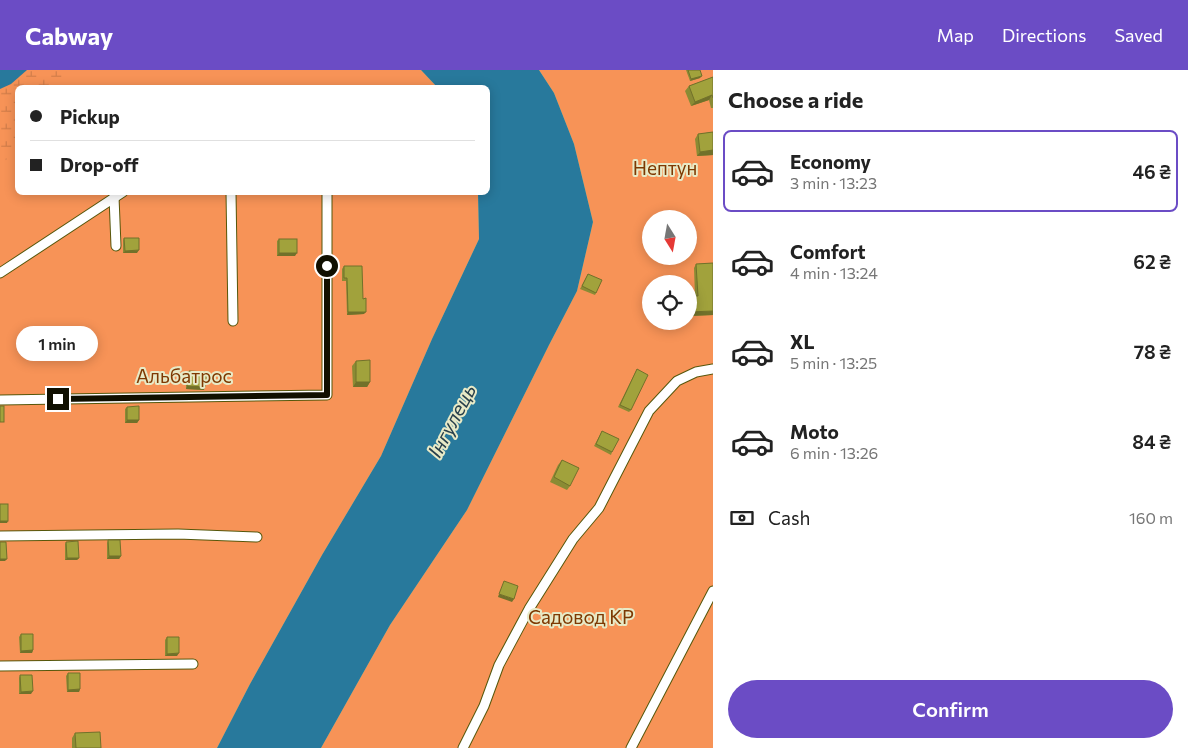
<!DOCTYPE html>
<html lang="en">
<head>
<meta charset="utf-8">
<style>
  body { margin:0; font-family:Commissioner,sans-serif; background:#f2f2f2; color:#222; height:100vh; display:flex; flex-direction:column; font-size:19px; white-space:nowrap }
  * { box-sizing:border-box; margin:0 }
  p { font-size:16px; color:#767676 }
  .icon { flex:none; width:28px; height:28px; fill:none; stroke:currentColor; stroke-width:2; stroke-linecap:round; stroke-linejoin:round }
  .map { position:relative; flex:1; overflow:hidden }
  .side { display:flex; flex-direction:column; background:#fff; width:475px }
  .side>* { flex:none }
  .banner { position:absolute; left:15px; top:15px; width:475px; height:110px; border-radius:8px; box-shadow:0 2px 12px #0003; display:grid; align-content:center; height:110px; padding:0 15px; background:#fff }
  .needle { width:32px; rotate:169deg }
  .tools { position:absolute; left:642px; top:140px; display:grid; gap:10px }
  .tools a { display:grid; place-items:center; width:55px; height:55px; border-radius:50%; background:#fff; box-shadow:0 2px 12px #0003; font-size:25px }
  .end { position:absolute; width:22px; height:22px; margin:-11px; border:6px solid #100f00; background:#fff; box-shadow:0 0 0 2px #fff }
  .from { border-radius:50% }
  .bubble { position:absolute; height:35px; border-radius:18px; background:#fff; box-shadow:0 2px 12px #0003; font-size:16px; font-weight:600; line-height:35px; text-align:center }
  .banner b { display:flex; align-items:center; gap:18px; height:48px; font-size:19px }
  .banner b+b { border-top:1px solid #e0e0e0 }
  .banner i { width:12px; height:12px; background:#222 }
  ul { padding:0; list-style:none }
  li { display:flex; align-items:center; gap:15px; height:82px; margin:0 10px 8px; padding:0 5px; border:2px solid transparent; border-radius:8px }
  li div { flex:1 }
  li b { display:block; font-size:19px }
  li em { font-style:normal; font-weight:600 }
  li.on { border-color:#6b4cc5 }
  li>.icon { width:45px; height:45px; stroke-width:1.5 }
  h2 { padding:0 15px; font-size:22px; line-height:60px }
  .pay { display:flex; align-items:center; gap:12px; height:55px; padding:0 15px; font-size:19px }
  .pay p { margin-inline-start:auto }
  .cta { display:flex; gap:10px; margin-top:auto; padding:10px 15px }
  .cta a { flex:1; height:58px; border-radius:30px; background:#6b4cc5; color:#fff; font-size:20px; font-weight:600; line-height:58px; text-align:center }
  header { display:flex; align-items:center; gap:30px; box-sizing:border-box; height:70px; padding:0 25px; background:#6b4cc5; color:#fff }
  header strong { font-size:24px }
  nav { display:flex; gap:28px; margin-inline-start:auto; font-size:18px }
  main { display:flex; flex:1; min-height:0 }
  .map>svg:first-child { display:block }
  .green { fill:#f79357; fill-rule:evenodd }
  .wetland { fill:url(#wetland-marsh) }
  .water { fill:#28799c }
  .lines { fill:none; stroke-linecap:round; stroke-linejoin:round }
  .lane-casing { stroke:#56570b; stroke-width:11 }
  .lane { stroke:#fff; stroke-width:9 }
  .wall { fill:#8a8b34 }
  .shaded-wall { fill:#71712a }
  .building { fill:#a1a23c; stroke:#71712a }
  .route { stroke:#100f00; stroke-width:6 }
  .labels { text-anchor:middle; stroke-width:4; stroke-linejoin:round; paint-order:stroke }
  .park-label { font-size:19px; fill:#7d3902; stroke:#e8eac7 }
  .water-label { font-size:20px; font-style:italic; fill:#28404c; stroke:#e8eac7 }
</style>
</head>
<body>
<header>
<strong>Cabway</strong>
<nav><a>Map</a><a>Directions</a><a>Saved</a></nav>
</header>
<main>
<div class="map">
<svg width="713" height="678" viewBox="0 0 713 678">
  <defs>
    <pattern id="wetland-marsh" width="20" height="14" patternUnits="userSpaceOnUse" patternTransform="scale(1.25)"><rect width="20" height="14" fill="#f79357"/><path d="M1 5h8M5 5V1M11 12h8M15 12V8" fill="none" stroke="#d37e4a"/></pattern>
  </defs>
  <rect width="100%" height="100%" fill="#c9cc85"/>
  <g class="green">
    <polygon points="27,0 421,0 437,17 18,18 18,122 478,123 479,169 432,269 381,386 322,485 250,614 217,678 0,678 0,19"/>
    <path d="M539,0H713V678H321L390,555L467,440L549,275L577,221L593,152L574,74L554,23ZM651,149H689V186H651ZM651,214H689V251H651Z"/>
  </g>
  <polygon class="wetland" points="16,0 79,0 55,17 18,18 16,69 11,87 0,93 0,13"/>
  <g class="water">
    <polygon points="0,0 27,0 11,14 0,19"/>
    <polygon points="421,0 539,0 554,23 574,74 593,152 577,221 549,275 467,440 390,555 321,678 217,678 250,614 322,485 381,386 432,269 479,169 478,123 488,122 488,18 437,17"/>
  </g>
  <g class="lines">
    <defs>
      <g id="lane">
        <polyline points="231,122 233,251"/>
        <polyline points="114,127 116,176"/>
        <polyline points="0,203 123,122"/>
        <polyline points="0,330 327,325 327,122"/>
        <polyline points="0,466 178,464 257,467"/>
        <polyline points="0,596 193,594"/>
        <polyline points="463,678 484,636 499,595 529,539 573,469 599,438 649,341 677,311 696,302 713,299"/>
        <polyline points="631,678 713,521"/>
      </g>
    </defs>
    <use href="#lane" class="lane-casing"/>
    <use href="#lane" class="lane"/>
  </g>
  <g class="wall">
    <polygon points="686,0 700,0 700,8 690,11"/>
    <polygon points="713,7 713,38 711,38 709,30 691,36 685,21 689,16"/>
    <polygon points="713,62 713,85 697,86 695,69 698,64"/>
    <polygon points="124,168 137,183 123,183 123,170"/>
    <polygon points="279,169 295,186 277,186 277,171"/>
    <polygon points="713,193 713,245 689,246 689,226 695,226 694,198 696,194"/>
    <polygon points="344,196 363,229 364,244 347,245 346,211 342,211 342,199"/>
    <polygon points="588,204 596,223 595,225 580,219"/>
    <polygon points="356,291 370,312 367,317 353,317 352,296"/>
    <polygon points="637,299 631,340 629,342 618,337"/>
    <polygon points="189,301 204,320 186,319 187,303"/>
    <polygon points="127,337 139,350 137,353 125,353 125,339"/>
    <polygon points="602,361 612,382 611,385 594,376"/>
    <polygon points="562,390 570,416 567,420 550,412 558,395"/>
    <polygon points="108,470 121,486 119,489 107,489 107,473"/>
    <polygon points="66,472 79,488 77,490 65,490 65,474"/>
    <polygon points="21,564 33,580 32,583 20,583 19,567"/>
    <polygon points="167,567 177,586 165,586 165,570"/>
    <polygon points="68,603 80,619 79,622 67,622 66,606"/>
    <polygon points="20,605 31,624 19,624 19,608"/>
    <polygon points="75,663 101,678 72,678 72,668"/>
  </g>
  <g class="shaded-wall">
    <polygon points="702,6 700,8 690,11 691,9"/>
    <polygon points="712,25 709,30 691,36 695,32"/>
    <polygon points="713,80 713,85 697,86 700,82"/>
    <polygon points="139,180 137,183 123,183 125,181"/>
    <polygon points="279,183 297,183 295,186 277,186"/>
    <polygon points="713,241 713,245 689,246 689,242"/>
    <polygon points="348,242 366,242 364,244 347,245"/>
    <polygon points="356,312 370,312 367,317 353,317"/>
    <polygon points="187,316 205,317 204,320 186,319"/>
    <polygon points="127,350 139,350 137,353 125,353"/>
    <polygon points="0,451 8,451 7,453 0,453"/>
    <polygon points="109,486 121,486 119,489 107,489"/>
    <polygon points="67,488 79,488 77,490 65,490"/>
    <polygon points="0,489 7,489 5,491 0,491"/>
    <polygon points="499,524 514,529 512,532 498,527"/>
    <polygon points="33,580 32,583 20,583 21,581"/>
    <polygon points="179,583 177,586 165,586 167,584"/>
    <polygon points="80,619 79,622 67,622 68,620"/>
    <polygon points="33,621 31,624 19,624 21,622"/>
  </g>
  <g class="building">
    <polygon points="688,0 700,0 702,6 691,9"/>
    <polygon points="713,7 713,28 712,25 695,32 689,16"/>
    <polygon points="713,62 713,80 700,82 698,64"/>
    <polygon points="124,168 139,168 139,180 125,181"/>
    <rect x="279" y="169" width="18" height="14"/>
    <polygon points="713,193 713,241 689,242 689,226 698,226 696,194"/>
    <polygon points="344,196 362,196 363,229 366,228 366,242 348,242 347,208 344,208"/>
    <polygon points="588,204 602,210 596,223 582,216"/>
    <polygon points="370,290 370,312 356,312 356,291"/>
    <polygon points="637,299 648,305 631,340 620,335"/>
    <polygon points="189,301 207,302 205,317 187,316"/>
    <rect x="0" y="336" width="4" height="16"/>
    <polygon points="139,336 139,350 127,350 127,337"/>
    <polygon points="602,361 619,369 612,382 596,374"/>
    <polygon points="562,390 579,398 570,416 554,407"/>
    <rect x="0" y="434" width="8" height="17"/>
    <polygon points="108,470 120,470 121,486 109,486"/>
    <polygon points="78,471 79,488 67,488 66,472"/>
    <polygon points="0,472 6,472 7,489 0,489"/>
    <polygon points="504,511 518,516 514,529 499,524"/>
    <polygon points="21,564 33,564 33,580 21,581"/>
    <polygon points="167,567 179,567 179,583 167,584"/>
    <polygon points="68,603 80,603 80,619 68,620"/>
    <polygon points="20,605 32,605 33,621 21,622"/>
    <polygon points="100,662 101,678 76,678 75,663"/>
  </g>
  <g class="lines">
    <polyline class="route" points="58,329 327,325 327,196"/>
  </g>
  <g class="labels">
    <g class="park-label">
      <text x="665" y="105">Нептун</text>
      <text x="184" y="313">Альбатрос</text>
      <text x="581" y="554">Садовод КР</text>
    </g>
    <g class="water-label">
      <text transform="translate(452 351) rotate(-62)" y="7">Інгулець</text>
    </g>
  </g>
</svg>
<div class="tools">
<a><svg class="needle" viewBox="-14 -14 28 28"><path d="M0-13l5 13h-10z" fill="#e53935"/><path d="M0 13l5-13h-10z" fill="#767676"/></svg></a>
<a><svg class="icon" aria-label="locate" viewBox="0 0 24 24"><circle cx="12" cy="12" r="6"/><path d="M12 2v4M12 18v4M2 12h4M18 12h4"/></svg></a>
</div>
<i class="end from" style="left:327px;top:196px"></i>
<i class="end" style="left:58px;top:329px"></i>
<div class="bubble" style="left:16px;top:256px;width:82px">1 min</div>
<div class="banner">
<b><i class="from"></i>Pickup</b>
<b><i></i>Drop-off</b>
</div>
</div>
<section class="side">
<h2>Choose a ride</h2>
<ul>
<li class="on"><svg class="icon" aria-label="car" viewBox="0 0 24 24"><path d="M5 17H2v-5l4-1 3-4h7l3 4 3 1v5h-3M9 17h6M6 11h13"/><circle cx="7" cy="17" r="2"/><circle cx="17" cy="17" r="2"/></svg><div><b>Economy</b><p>3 min · 13:23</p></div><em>46 ₴</em></li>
<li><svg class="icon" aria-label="car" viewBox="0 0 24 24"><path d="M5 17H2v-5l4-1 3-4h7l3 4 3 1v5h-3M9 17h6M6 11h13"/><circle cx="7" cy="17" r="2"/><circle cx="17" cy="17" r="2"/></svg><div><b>Comfort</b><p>4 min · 13:24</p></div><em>62 ₴</em></li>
<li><svg class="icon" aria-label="car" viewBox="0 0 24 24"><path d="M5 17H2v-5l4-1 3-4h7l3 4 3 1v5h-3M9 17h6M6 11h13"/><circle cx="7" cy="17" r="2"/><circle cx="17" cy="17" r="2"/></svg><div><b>XL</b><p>5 min · 13:25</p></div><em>78 ₴</em></li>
<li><svg class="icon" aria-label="car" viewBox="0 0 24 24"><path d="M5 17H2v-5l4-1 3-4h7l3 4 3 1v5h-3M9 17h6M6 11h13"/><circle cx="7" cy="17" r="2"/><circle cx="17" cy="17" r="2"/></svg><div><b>Moto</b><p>6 min · 13:26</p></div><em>84 ₴</em></li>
</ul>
<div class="pay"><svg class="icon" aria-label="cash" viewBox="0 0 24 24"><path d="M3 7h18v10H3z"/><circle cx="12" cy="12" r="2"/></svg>Cash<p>160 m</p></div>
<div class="cta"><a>Confirm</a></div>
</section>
</main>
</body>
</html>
